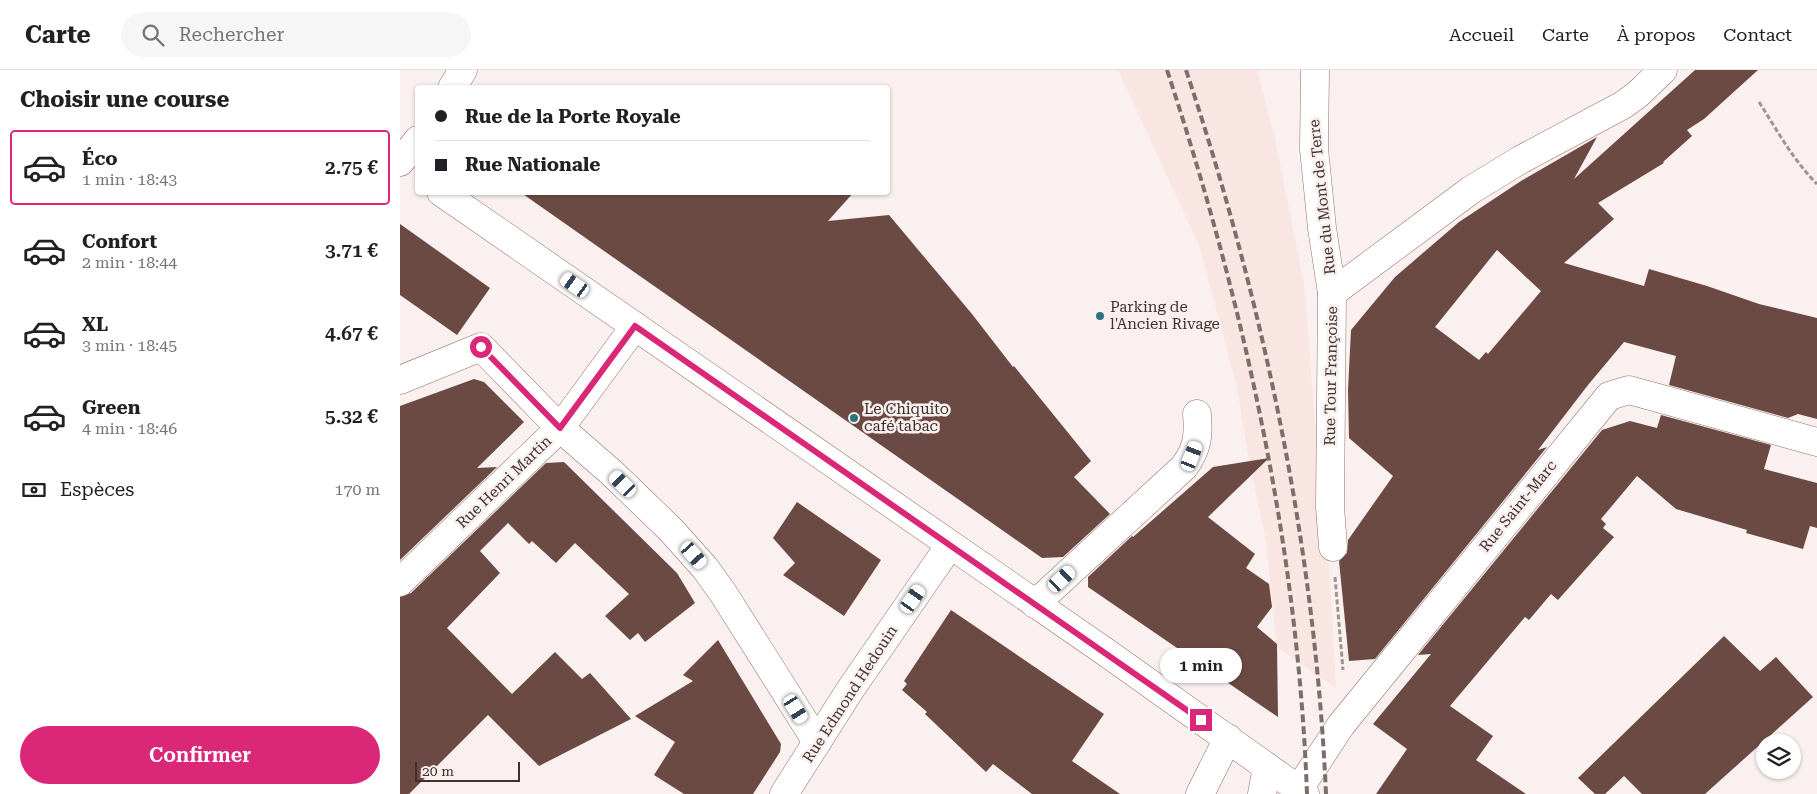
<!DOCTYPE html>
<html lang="fr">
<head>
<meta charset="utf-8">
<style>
  body { margin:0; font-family:"Roboto Serif",serif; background:#f6f6f6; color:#202124; height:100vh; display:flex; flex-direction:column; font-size:19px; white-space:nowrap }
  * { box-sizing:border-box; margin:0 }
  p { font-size:16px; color:#757577 }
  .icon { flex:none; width:28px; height:28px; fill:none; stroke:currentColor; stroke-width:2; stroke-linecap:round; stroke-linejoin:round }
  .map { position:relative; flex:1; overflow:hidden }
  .sheet { display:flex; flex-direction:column; background:#fff; width:400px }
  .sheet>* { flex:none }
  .hud { position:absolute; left:15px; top:15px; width:475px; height:110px; border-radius:5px; box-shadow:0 1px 4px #0004; display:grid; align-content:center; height:110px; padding:0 20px; background:#fff }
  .controls { position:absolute; left:1356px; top:664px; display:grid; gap:10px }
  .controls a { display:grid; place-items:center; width:45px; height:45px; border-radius:50%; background:#fff; box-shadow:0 1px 4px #0004; font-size:25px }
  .scale { position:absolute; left:15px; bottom:12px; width:105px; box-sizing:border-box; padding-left:5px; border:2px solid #3f302d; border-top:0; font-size:14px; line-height:18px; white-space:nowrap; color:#3f302d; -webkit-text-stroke:4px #f9f0ef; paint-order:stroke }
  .end { position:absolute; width:22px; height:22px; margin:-11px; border:6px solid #db2777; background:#fff; box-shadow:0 0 0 2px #fff }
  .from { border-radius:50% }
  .bubble { position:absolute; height:35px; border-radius:18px; background:#fff; box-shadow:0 1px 4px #0004; font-size:16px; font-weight:600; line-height:35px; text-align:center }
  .car { position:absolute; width:15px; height:30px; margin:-15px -8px; border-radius:6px; box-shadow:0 0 4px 1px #0007; background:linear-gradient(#fff 24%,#345 0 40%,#fff 0 76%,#345 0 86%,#fff 0) }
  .hud b { display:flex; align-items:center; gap:18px; height:48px; font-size:19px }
  .hud b+b { border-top:1px solid #e0e0e0 }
  .hud i { width:12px; height:12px; background:#202124 }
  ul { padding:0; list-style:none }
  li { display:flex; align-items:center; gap:15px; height:75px; margin:0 10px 8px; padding:0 10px; border:2px solid transparent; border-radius:5px }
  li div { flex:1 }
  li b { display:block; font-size:19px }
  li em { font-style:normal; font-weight:600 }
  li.on { border-color:#db2777 }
  li>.icon { width:45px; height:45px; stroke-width:1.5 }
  h2 { padding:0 20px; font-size:22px; line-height:60px }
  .pay { display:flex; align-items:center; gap:12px; height:55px; padding:0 20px; font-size:19px }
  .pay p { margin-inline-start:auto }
  .primary-button { display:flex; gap:10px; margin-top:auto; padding:10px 20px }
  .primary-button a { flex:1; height:58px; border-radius:30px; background:#db2777; color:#fff; font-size:20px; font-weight:600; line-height:58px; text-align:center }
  header { display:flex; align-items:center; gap:30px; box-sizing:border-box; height:70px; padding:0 25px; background:#fff; border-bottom:1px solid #e0e0e0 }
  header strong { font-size:24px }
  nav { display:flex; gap:28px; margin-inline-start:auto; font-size:18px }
  .search { width:350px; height:45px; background:#f6f6f6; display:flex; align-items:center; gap:12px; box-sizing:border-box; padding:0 18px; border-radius:28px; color:#757577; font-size:19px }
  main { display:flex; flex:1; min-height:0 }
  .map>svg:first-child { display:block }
  .built { fill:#f9e5e1 }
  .building { fill:#6c4a44; fill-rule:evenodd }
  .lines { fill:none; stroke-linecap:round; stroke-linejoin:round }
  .minor-casing { stroke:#947069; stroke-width:29 }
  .path { stroke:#a09493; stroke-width:3; stroke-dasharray:5 2.5; stroke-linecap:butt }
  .minor { stroke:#fff; stroke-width:28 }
  .rail { stroke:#7b6e6b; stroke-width:4; stroke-dasharray:8 4; stroke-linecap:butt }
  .route { stroke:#db2777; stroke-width:6 }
  .poi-dot { fill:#2e7381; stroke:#f9f0ef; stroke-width:2 }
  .labels { text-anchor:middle; stroke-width:5; stroke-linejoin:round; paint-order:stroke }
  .street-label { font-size:15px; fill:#3f302d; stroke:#f9f0ef }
  .poi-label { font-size:15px; fill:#3f302d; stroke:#f9f0ef; text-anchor:start }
</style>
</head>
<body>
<header>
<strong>Carte</strong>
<div class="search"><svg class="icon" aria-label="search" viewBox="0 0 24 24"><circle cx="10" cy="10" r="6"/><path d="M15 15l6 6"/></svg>Rechercher</div>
<nav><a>Accueil</a><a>Carte</a><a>À propos</a><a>Contact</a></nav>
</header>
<main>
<section class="sheet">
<h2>Choisir une course</h2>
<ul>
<li class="on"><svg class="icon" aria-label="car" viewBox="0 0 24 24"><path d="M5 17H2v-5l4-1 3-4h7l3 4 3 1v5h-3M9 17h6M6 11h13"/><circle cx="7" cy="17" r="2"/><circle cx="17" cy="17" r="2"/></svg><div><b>Éco</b><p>1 min · 18:43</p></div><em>2.75 €</em></li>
<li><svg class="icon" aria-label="car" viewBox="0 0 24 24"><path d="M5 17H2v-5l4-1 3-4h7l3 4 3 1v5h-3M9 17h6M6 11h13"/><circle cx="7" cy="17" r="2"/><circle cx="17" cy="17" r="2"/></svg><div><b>Confort</b><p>2 min · 18:44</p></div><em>3.71 €</em></li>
<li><svg class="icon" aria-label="car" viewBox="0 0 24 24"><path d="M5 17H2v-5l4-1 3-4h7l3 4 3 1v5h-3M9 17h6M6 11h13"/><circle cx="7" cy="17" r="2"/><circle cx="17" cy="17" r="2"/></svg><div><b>XL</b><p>3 min · 18:45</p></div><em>4.67 €</em></li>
<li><svg class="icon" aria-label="car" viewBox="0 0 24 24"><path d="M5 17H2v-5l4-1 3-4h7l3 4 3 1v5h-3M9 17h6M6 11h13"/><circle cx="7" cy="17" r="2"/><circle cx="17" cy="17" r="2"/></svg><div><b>Green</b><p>4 min · 18:46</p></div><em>5.32 €</em></li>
</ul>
<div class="pay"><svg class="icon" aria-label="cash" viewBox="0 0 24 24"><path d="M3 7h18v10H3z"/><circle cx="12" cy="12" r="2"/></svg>Espèces<p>170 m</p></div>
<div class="primary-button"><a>Confirmer</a></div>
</section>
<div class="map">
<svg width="1417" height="724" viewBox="0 0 1417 724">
  <rect width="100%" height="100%" fill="#f9f0ef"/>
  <polygon class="built" points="718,0 857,0 875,69 904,214 922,439 930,510 936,618 877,577 866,470 849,391 837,317 799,175"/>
  <g class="building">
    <path d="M1295,0H1358L1304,49L1287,60L1292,66L1263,92L1264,93L1198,133L1214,149L1164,193L1244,216L1249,199L1307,216L1359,234L1417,248V349L1398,344L1388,348L1269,315L1276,286L1224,272L1188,315L1138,380L1147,377L975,589L949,591L939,491L947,483L948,470L993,406L949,368L948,320L951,260L995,207L1059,152L1121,111L1197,67L1174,109ZM1097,180L1141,221L1088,284L1086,282L1079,290L1035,257Z"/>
    <polygon points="120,122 454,122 428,151 489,145 572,244 613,297 614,296 691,391 674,407 710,444 663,487 642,488"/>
    <polygon points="0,154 90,218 57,265 0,225"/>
    <polygon points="74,309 84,312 124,352 77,398 97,397 0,490 0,336"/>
    <polygon points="1261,345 1371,375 1364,399 1417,413 1417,458 1410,456 1403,479 1346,463 1347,460 1276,439 1237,406 1201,449 1206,454 1203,458 1214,467 1158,530 1151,524 1129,550 1125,547 1050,636 1093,666 1076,690 1126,724 976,724 1007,679 973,654 1031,584 1018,585 1202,360 1230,351 1257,358"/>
    <polygon points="869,388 808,447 855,484 846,498 869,514 872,537 857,557 877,574 878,647 688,517 688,507 732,466 733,467 813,397"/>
    <polygon points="164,392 277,503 295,533 245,572 238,563 230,570 205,546 229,524 175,473 156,493 132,471 129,474 108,453 80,481 100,503 47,558 112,624 155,582 182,609 190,603 231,649 139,696 88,645 9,724 0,724 0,527 11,523 146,393"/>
    <polygon points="397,432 481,490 444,546 383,505 395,493 373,468"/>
    <polygon points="551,540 704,644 672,691 720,724 632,724 593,694 586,702 525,644 527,642 502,620 507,614 504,611"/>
    <polygon points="1324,566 1360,601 1376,587 1413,627 1305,724 1242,724 1224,706 1205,724 1195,724 1178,708"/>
    <polygon points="318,570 381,674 380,682 353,724 284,724 254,705 275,672 235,646 293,611 283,605"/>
  </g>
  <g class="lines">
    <defs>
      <g id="minor">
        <polyline points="915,0 914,79 922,158 932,223 930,437 933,477"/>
        <polyline points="52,18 63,0"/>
        <polyline points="0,92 18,70"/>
        <polyline points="41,122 707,583 905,724"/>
        <polyline points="932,223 1071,120 1120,90 1223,35 1238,24 1263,0"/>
        <polyline points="0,310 81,277 160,358 212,403 271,460 305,498 323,523 417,672"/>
        <polyline points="0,512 160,358 235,256"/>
        <path d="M635,534L784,397C797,379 799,367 797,344"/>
        <polyline points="899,719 941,655 1209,326 1229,320 1417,372"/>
        <polyline points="384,724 450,620 550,475"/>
        <polyline points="800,724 828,668"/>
        <polyline points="862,724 867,697"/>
      </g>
    </defs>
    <use href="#minor" class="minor-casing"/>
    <g class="path">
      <path d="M1359,32C1377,60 1393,90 1417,114"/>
      <polyline points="935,507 943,600"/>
    </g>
    <use href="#minor" class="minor"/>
    <g class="rail">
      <path d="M767,0C844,234 898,477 907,724"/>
      <path d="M786,0C864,235 915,477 926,724"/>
    </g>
  </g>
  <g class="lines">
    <polyline class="route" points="81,277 160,358 235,256 801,650"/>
  </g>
  <g class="poi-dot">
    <circle cx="700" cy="246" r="5"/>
    <circle cx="454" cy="348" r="5"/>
  </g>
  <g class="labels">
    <g class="street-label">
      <text transform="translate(922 127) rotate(-96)" y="5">Rue du Mont de Terre</text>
      <text transform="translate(931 306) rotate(-89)" y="5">Rue Tour Françoise</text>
      <text transform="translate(104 412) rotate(-44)" y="5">Rue Henri Martin</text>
      <text transform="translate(1118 436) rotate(-51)" y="5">Rue Saint-Marc</text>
      <text transform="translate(450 624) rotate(-57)" y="5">Rue Edmond Hedouin</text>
    </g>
    <g class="poi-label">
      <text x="710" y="242">Parking de<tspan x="710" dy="17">l'Ancien Rivage</tspan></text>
      <text x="464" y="344">Le Chiquito<tspan x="464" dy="17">café tabac</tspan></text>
    </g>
  </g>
</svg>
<div class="controls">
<a><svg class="icon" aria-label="layers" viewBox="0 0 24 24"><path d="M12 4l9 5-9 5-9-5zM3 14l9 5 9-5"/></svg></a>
</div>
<div class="scale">20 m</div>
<i class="end from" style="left:81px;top:277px"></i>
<i class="end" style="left:801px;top:650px"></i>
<div class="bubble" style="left:760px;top:578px;width:82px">1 min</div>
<i class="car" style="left:175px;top:215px;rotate:305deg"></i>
<i class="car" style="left:792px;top:386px;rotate:21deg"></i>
<i class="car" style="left:223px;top:414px;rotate:314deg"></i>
<i class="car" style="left:294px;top:485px;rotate:139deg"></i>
<i class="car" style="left:662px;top:509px;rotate:47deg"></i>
<i class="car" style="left:513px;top:529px;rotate:35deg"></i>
<i class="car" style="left:396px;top:639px;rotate:148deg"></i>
<div class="hud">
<b><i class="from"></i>Rue de la Porte Royale</b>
<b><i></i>Rue Nationale</b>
</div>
</div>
</main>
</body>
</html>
